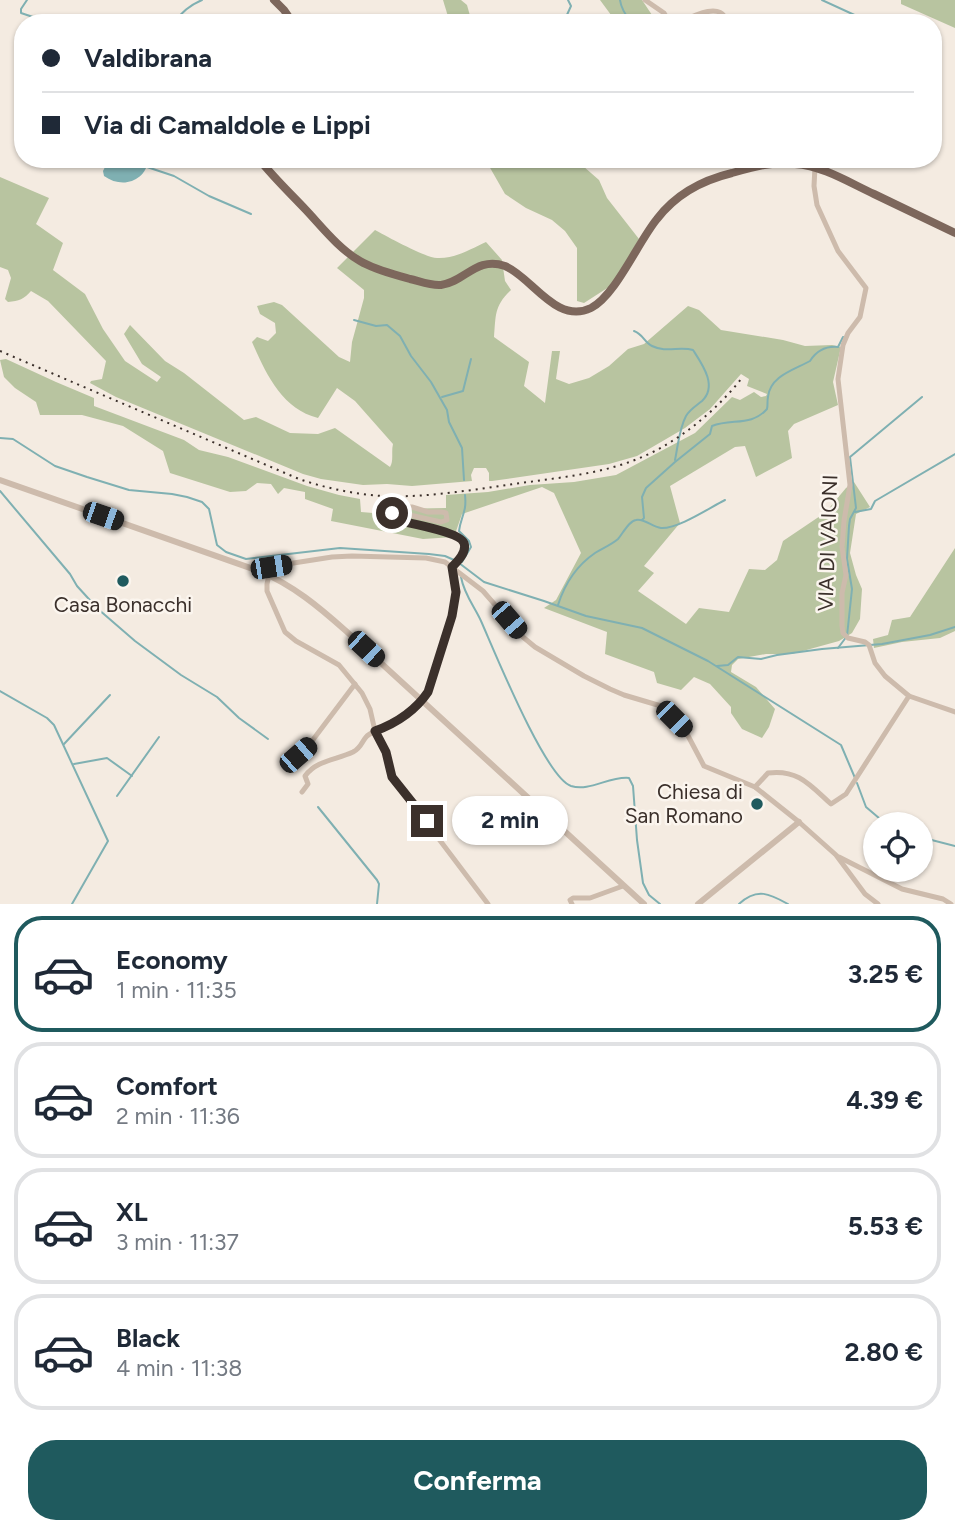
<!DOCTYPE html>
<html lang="it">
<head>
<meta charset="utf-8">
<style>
  body { margin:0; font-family:Figtree,sans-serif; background:#f6f6f7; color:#1f2937; height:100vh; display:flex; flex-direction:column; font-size:26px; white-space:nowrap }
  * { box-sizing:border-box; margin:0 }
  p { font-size:23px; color:#747a83 }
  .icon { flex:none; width:38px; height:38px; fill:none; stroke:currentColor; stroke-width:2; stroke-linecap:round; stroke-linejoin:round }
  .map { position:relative; height:904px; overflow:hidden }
  .panel { display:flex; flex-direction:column; background:#fff; flex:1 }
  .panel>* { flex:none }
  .top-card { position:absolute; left:14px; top:14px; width:928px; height:154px; border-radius:28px; box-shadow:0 2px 5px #0004; display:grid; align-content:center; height:154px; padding:0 28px; background:#fff }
  .tools { position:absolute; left:863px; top:812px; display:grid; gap:14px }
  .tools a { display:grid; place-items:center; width:70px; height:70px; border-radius:50%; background:#fff; box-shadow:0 2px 5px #0004; font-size:35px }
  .end { position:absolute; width:32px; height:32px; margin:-16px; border:9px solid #3b302b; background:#fff; box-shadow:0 0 0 4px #fff }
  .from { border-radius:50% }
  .bubble { position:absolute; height:49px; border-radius:24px; background:#fff; box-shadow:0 2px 5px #0004; font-size:23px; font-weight:700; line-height:49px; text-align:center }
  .car { position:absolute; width:21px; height:42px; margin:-21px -10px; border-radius:9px; box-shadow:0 0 5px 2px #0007; background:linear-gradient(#222 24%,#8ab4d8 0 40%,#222 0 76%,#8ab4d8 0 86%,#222 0) }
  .top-card b { display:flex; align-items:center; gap:24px; height:66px; font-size:26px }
  .top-card b+b { border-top:2px solid #e0e1e3 }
  .top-card i { width:18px; height:18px; background:#1f2937 }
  ul { padding:12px 0 0; list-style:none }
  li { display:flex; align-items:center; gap:21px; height:116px; margin:0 14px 10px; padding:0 14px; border:4px solid #e0e1e3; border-radius:28px }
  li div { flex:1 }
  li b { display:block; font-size:26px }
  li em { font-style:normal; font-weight:700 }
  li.on { border-color:#1f5a5e }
  li>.icon { width:63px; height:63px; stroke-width:1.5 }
  .button { display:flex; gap:14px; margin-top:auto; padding:14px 28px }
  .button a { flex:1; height:80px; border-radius:28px; background:#1f5a5e; color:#fff; font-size:28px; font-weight:700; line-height:80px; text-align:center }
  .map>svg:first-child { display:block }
  .green { fill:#b8c4a0 }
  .water { fill:#7fb0b2 }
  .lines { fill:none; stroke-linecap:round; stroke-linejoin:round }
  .stream { stroke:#7fb0b2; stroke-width:2 }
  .minor { stroke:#cdbbac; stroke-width:5 }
  .tertiary { stroke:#cdbbac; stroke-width:6 }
  .primary { stroke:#7d675c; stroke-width:8 }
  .rail { stroke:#3b302b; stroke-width:2; stroke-dasharray:2 5; stroke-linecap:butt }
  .route { stroke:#3b302b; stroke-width:9 }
  .poi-dot { fill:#1f5a5e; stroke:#fbf5ee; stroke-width:2.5 }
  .labels { text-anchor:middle; stroke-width:5; stroke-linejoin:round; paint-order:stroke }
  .street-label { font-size:21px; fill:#3b302b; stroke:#fbf5ee }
  .poi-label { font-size:21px; fill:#3b302b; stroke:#fbf5ee }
</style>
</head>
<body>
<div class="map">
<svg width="955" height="904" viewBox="0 0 955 904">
  <rect width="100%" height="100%" fill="#f4ebe1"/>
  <g class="green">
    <polygon points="443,0 461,0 467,5 472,23 450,23"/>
    <polygon points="600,0 642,0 654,18 659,23 619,23 614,19"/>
    <polygon points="901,0 955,0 955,28 901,4"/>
    <polygon points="485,159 575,159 599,180 607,198 639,239 612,285 584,303 577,301 577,248 565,231 552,220 526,208 505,194"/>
    <path d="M0,177L49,198L36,224L63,243L53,270L85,294L103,329L125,361L157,382L161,377L142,364L124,334L130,325L165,361L184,373L244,420L256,417L290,433L318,434L335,428L390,467C394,461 391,452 393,444L355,401L337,388L318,418C282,409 266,374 252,342L257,337L268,341L276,333L275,323L260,314L257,306L274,302L282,305L339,357L350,362L352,342L364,298V290L337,268L375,230C386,236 426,258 437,258C454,259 471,249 486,242L502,260L505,281L511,290C494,306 496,315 494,337L529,362L524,386L545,403L552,351H560L556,379L569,384L589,378L609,366L628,349L644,344L688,306L699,310L721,330L783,340L805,346L832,345L841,347L833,382L838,405L794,424L788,431L792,458L756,477L745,446L735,447L670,486L680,523L644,566L654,573L638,591L686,624L699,608L729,612L749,569L765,570L777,560L783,541L826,512L846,488L854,482L870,507L856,514L850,553L856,575L862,589L860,619L852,633L839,641L792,654H766L738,659L732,665L731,672L756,687L775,709L769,727L762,738L742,729L731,713V707L710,684L694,677L681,690L657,683L654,672L605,654L607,632L544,608L556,600L581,553L554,493L542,487L462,514L454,537L423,539L331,521L333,509L305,499V492L284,488L278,494L271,484L257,483L246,491L230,492L170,473L163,451L123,426L82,415H40L36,402L15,388L4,377L0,360L6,359L56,382L94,398V406L184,440L199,450L228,457L307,486L339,495L360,499L361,512L385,514L394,509L446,508V495L488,492L530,485L574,482L616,475L695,433L732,397L740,400L754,392L761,397L766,396L767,394L747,386L749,379L741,374L710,409L685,428L637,456L609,464L492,481H489V473L486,468H474L471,475L472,481L412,486L387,484L363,485L321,479L303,474L116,397L90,383L91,381L102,379L106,361L48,301L31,291C24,299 19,301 8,302L5,299L11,278L8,270L0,267Z"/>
    <polygon points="955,548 955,631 940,638 902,642 874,648 873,639 888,635 892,620 910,617"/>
  </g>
  <path class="water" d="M109,159H149C145,182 122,189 104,176L103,171Z"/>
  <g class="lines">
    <g class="stream">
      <polyline points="27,0 21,9 21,13 51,23"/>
      <path d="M620,0C621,9 626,16 632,23"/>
      <polyline points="822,0 872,23"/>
      <path d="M174,23C181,12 190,5 202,0"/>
      <polyline points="562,23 566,17 571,6 568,0"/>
      <polyline points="147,167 174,176 209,196 251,214"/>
      <polyline points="354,320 376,326 387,325 400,336 411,356 431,382 447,410 449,422 462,448 464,480"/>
      <path d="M634,331C643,334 644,342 652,346C666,353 680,346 693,350C702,364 718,386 702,401C696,406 690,409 686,416C679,429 678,446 675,460"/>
      <polyline points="442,397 463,391 471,359"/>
      <polyline points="0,438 13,439 55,466 87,477 129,490 172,494 187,497 202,502 209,509 217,545 226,552 246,559 340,548 429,554 445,556 454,560"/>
      <polyline points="0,491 70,574 77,586 98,609 135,641 181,675 217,697 239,718 268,739"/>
      <polyline points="855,512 871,509 875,501 955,454"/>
      <path d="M642,520L644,518L642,497L646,488L675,462L710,434L712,426C732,418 751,427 767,409C768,405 767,401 768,397C770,376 794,370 810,361C817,350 827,346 838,347L843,337"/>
      <path d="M462,562L471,547L469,541L459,531C461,516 467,512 465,495"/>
      <polyline points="459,563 484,582 544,601 586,616 642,628 708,661 841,745 855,778"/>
      <path d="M461,577C464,594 474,606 481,621C494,650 545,777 571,786C590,792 609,776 629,778L633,786L637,840L643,883L649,895L660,904"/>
      <path d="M558,605C565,583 576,566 595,553C603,548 611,545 618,539C623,533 629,521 636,520C644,518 652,527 661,528C678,529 709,508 725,500"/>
      <polyline points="838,648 847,636 852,589 847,559 849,526 850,519 856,508 850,457 922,397"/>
      <polyline points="717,666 728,665 738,657 761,659 777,655 822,649 882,644 930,635 955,627"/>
      <polyline points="0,691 47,718 54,725 108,841 72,904"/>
      <polyline points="64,744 110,695"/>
      <polyline points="74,764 107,758 132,776"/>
      <polyline points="857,783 866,807 886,824"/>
      <polyline points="117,796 159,737"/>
      <polyline points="318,807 377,880 379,884 377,904"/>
      <polyline points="920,837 955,846"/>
      <path d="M739,904C757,887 770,894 788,904"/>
    </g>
    <g class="minor">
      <polyline points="645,0 664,13 670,23"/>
      <path d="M679,23C693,16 723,0 727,23"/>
      <polyline points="816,159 818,163 818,168"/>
      <path d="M396,507H412L428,512H442L446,513L447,520L441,522L396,512H393L391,515L395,520C407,523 460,533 464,543C467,552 458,561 452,567"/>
      <polyline points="259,571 268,567 332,557 352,556 426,558 445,562 483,591 523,637 535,647 584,676 610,689 624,695 661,706 686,732 704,766 755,787 799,822 836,855 865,894 878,904"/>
      <polyline points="269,575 267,584 267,591 285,632 296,641 339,665 362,693 370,709 375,731 386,752 392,777 488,904"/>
      <polyline points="909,696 955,712"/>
      <polyline points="286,765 309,745 355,684"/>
      <path d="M755,787L768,773C798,769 810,785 831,804L846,794L909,696L885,676L875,663L869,645L865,642L848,638L843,633L842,626V593L846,575L842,547L844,521L850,485L838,379L843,345L848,333L860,317L866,288L838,251L817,205L814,186L815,167"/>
      <path d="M302,792L308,784L305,776C317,760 336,760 353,752C362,747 361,742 367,736C374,730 384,729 392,725C406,718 420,705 428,692L452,616L456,592L452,567"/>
      <polyline points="839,857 902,889 943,899 951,904"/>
      <polyline points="572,904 570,900 573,898 590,898 623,886"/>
    </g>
    <g class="tertiary">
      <path d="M0,480L259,571C293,585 319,607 346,631L644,904"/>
      <polyline points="698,904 799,822"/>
    </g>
    <g class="primary">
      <polyline points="274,0 284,10 293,23"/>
      <path d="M259,159C273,177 290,193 306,210C322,227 339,249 360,261C375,270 393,274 410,279C419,281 431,286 441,285C465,282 476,256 505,266C532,277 556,325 591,308C616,295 638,242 657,219C676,194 703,180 732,173C753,167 773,161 795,164C823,166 848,182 874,194C901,207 928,220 955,233"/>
    </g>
    <path class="rail" d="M0,351L299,479C325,488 354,494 382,496C425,498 471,490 514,484C562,477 609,474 653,452C688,434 718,408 742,378"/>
  </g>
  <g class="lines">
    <path class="route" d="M392,513V517L395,520C408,523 460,532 464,543C467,552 458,561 452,567L456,592L452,616L428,692C415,711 397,723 375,731L386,752L392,777L427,821"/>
  </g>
  <g class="poi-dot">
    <circle cx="123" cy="581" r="7"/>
    <circle cx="757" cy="804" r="7"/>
  </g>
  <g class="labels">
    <g class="street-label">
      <text transform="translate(828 543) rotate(-88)" y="7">VIA DI VAIONI</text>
    </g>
    <g class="poi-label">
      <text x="123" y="612">Casa Bonacchi</text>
      <text x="743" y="799" text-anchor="end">Chiesa di<tspan x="743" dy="24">San Romano</tspan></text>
    </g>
  </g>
</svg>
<div class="tools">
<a><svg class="icon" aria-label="locate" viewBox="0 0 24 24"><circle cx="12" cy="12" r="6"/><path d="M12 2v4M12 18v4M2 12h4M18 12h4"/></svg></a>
</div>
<i class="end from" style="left:392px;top:513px"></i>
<i class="end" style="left:427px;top:821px"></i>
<div class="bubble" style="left:452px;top:796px;width:116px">2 min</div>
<i class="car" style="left:103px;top:516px;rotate:109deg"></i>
<i class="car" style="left:271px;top:567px;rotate:81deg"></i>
<i class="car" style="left:509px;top:620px;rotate:139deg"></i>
<i class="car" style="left:366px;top:649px;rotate:133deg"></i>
<i class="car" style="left:674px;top:719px;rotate:135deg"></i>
<i class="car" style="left:298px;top:755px;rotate:49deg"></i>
<div class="top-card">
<b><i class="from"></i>Valdibrana</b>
<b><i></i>Via di Camaldole e Lippi</b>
</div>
</div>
<section class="panel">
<ul>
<li class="on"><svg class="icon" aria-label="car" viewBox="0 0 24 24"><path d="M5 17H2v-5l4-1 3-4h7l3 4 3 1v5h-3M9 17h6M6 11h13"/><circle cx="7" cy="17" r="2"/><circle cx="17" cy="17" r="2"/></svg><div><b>Economy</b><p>1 min · 11:35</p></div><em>3.25 €</em></li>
<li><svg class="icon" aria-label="car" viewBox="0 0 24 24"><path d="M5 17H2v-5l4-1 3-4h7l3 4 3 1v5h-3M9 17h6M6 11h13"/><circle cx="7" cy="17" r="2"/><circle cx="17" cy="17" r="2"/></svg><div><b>Comfort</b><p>2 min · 11:36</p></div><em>4.39 €</em></li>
<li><svg class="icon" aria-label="car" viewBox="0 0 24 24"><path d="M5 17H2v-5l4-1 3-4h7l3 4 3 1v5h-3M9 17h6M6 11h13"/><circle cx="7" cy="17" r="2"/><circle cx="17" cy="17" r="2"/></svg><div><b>XL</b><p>3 min · 11:37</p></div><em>5.53 €</em></li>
<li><svg class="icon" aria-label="car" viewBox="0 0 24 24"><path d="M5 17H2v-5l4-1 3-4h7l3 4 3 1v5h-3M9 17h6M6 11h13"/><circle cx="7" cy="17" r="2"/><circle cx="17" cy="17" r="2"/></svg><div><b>Black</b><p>4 min · 11:38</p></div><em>2.80 €</em></li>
</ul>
<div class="button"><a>Conferma</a></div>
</section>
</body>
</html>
